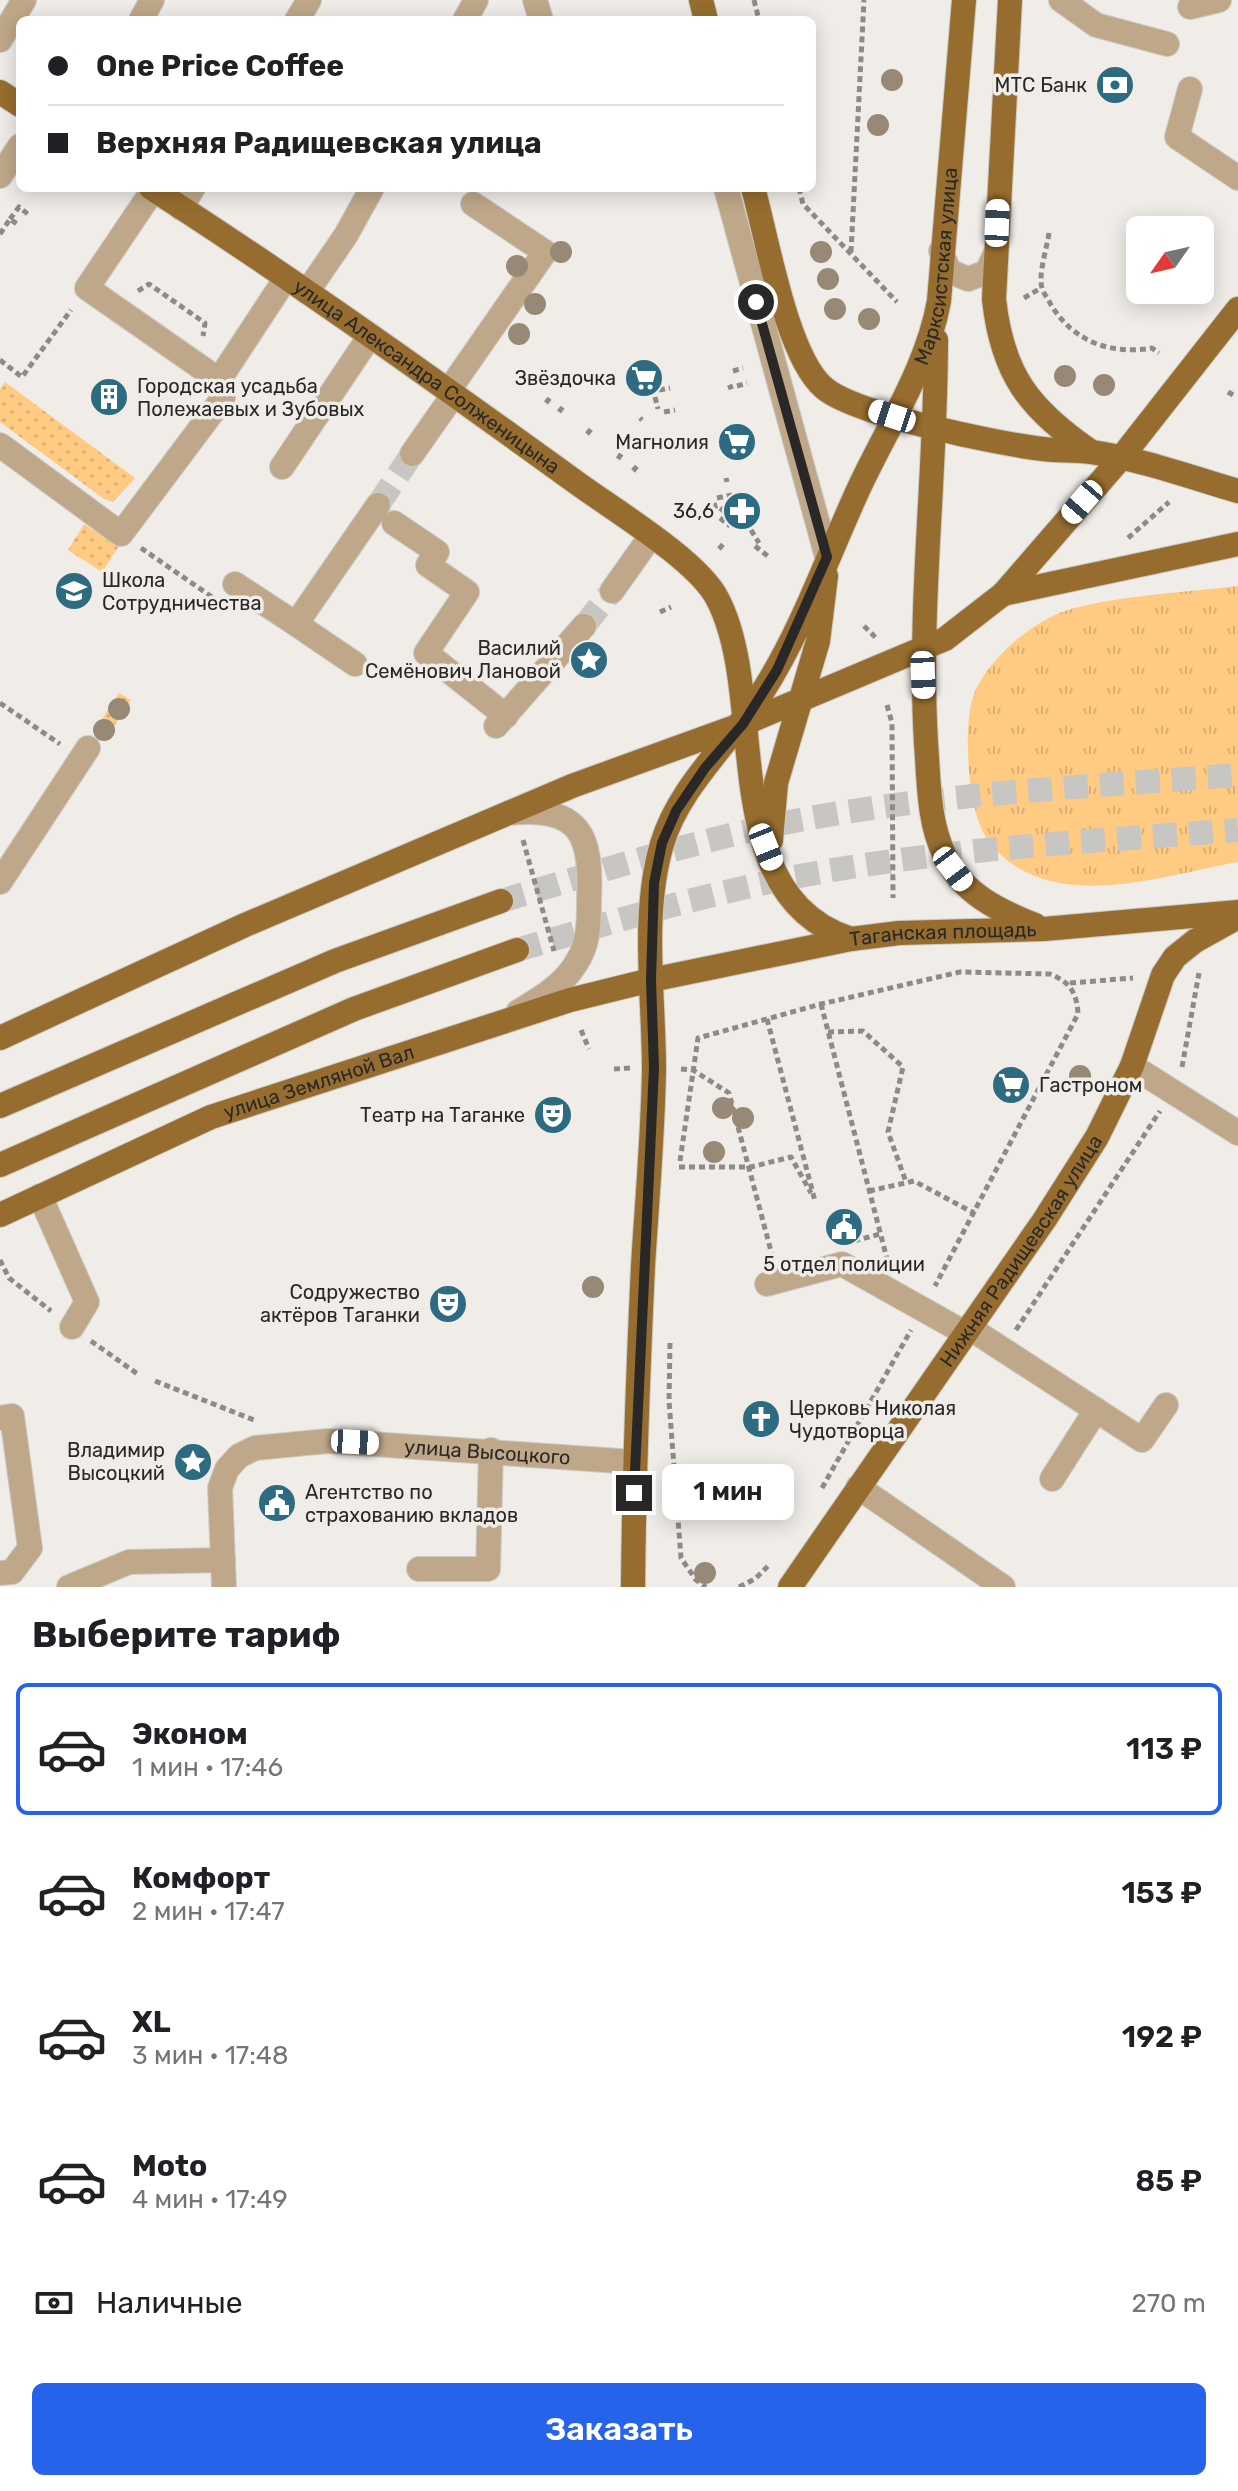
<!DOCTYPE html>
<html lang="ru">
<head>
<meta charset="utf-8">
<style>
  body { margin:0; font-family:Rubik,sans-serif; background:#f2f2f2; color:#202124; height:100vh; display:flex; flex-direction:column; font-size:30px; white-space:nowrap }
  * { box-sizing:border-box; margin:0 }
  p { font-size:26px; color:#757577 }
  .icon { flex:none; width:44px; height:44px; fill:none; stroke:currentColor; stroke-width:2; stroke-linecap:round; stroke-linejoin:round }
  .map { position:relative; height:1587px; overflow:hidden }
  .side { display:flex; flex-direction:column; background:#fff; flex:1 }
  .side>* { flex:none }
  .guide { position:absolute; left:16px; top:16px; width:800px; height:176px; border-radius:12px; box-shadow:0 4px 20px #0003; display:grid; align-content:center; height:176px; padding:0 32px; background:#fff }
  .needle { width:52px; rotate:236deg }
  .fabs { position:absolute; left:1126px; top:216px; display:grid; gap:16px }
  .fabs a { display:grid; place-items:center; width:88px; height:88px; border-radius:12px; background:#fff; box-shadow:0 4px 20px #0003; font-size:40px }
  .end { position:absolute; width:36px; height:36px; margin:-18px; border:10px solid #292827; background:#fff; box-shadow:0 0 0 4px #fff }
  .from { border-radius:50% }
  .bubble { position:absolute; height:56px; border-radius:12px; background:#fff; box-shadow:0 4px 20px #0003; font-size:26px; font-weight:600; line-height:56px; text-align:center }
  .car { position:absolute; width:24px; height:48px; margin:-24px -12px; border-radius:10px; box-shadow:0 0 6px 2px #0007; background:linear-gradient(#fff 24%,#345 0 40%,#fff 0 76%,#345 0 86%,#fff 0) }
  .guide b { display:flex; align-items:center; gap:28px; height:76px; font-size:30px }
  .guide b+b { border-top:2px solid #e0e0e0 }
  .guide i { width:20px; height:20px; background:#202124 }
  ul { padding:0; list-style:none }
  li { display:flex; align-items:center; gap:24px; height:132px; margin:0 16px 12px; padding:0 16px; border:4px solid transparent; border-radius:12px }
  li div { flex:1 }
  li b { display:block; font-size:30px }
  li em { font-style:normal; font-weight:600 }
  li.on { border-color:#2563eb }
  li>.icon { width:72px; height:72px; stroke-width:1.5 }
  h2 { padding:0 32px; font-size:36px; line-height:96px }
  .pay { display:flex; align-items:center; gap:20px; height:88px; padding:0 32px; font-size:30px }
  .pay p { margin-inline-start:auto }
  .primary-button { display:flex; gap:16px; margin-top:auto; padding:16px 32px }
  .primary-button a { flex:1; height:92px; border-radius:12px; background:#2563eb; color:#fff; font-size:32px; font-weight:600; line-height:92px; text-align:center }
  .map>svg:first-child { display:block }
  .grass { fill:url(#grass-dots) }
  .park { fill:url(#park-tufts) }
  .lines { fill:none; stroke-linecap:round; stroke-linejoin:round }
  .minor-tunnel { stroke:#c8c6c2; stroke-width:24; stroke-dasharray:24 12; stroke-linecap:butt }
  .major-tunnel { stroke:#c8c6c2; stroke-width:24; stroke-dasharray:24 12; stroke-linecap:butt }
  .minor-casing { stroke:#cccac6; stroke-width:26 }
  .major-casing { stroke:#cccac6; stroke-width:26 }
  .path { stroke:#8d8b88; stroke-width:5; stroke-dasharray:6 4; stroke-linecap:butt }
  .minor { stroke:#bfa889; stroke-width:24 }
  .major { stroke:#966d2e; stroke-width:24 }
  .tree { fill:#978976 }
  .route { stroke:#292827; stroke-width:10 }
  .labels { text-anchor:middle; stroke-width:7; stroke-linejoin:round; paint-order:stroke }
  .poi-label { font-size:20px; fill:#292827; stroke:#f0ede9; text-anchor:end }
  .street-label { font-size:20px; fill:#292827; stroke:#f0ede9 }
</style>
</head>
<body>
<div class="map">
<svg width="1238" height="1587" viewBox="0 0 1238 1587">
  <defs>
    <pattern id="grass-dots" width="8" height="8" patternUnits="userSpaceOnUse" patternTransform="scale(2)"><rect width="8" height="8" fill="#ffcb83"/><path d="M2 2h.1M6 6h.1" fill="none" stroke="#dbae71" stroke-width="1.8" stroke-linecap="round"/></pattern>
    <pattern id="park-tufts" width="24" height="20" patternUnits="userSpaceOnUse" patternTransform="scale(2)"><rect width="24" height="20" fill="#ffcb83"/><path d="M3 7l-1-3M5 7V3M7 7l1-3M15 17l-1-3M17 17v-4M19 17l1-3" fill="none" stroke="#dbae71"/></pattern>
  </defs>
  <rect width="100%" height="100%" fill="#f0ede9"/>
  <g class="grass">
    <polygon points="5,382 135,478 113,502 104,499 0,422 0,389"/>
    <polygon points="84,524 119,546 102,572 68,550"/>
    <polygon points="119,693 131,700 107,737 99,740 94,731"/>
  </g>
  <path class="park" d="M1238,586V862C1176,873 1096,900 1035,876C1015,869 994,852 984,834C968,806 963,728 973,697C985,663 1022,631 1053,616C1091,597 1191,592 1238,586Z"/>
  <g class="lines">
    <g class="minor-tunnel">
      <polyline points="378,505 412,454"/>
      <polyline points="584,626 612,591"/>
    </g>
    <g class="major-tunnel">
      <path d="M501,901C601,871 702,838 805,819C947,793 1094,786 1238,775"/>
      <path d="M517,950C615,921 714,891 816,873C955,848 1097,841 1238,830"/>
    </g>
    <defs>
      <g id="minor">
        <polyline points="535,0 541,20"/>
        <polyline points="1061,0 1096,25 1167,44"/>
        <polyline points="1190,7 1219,0"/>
        <polyline points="141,20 152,0"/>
        <polyline points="297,20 309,0"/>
        <polyline points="465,20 476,0"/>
        <polyline points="0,40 24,0"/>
        <polyline points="1190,89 1177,137 1238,178"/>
        <polyline points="0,176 20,146"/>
        <polyline points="726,188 827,557"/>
        <polyline points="153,190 87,288 219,380"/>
        <polyline points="181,208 193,188"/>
        <polyline points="941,251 949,271 968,279 987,272 996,252"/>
        <polyline points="307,292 346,235 372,188"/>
        <polyline points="449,390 545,252 473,204"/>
        <polyline points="0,445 121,534 223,398 219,380 286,278"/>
        <polyline points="412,454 454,394"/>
        <polyline points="282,467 370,336"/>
        <polyline points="394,523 437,552 428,565 467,592 426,653 506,716"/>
        <polyline points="235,584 296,624 378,505"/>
        <polyline points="612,591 651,536"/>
        <polyline points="296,624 355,664"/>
        <polyline points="496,726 584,626"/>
        <path d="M509,813C581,806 592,835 589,900C589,924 589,945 575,965C562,986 539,999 518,1012"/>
        <polyline points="0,882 88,748"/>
        <polyline points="1132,1066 1238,1133"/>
        <polyline points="40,1196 87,1302 72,1327"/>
        <polyline points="767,1284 842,1264 965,1333"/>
        <polyline points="968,1327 1096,1410 1052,1479"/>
        <polyline points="1096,1410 1142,1440 1166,1405"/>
        <polyline points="0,1418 12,1416 30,1548 12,1572 0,1573"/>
        <polyline points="858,1487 1003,1587"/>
        <polyline points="419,1569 488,1569 491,1450"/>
        <polyline points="69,1587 129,1562 223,1560"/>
        <path id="s1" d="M224,1587L220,1488L227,1469L239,1456L255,1448L328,1441L634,1462"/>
      </g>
      <g id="major">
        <polyline points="701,0 706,20"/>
        <path d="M1010,0L994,299C1002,374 1029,409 1090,451"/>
        <polyline points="0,92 20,105"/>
        <path id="s2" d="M151,188C296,281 437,382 577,483C614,510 697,560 717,598C770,697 713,894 851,939"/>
        <path d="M753,188C767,237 786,354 823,387C852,414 999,444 1043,449C1059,451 1075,450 1091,452C1141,459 1190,477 1238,491"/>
        <path d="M936,340C936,475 918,609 926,743C929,781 928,822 945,856C962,893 999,911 1035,925"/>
        <polyline points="1003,594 1238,544"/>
        <polyline points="771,840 776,783 818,641 826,576"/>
        <polyline points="0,1038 245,925 572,786 743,724 945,639 1003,594 1121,458 1238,309"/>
        <polyline points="0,1106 335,961 501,901"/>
        <polyline points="0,1165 354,1009 517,950"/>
        <path id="s3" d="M0,1215L211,1117L570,1000L651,980L851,939L899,933L1044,929L1238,912"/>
        <path id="s4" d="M633,1587C634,1480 638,1373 643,1266C647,1201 653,1134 654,1069C654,996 641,915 662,844C679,786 731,742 763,691C803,628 828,555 859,488C888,426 927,368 939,301L964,0"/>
        <path id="s5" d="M790,1587L1045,1219L1097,1137L1132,1066L1163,975L1175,957L1195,941L1238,917"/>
      </g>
    </defs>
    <use href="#minor" class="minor-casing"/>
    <use href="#major" class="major-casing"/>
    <g class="path">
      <polyline points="754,0 759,20"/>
      <polyline points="799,188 803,204 897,302"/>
      <polyline points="10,219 19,207 29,215"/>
      <path d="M1049,233C1047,248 1038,274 1042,288C1043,293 1049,300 1051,305C1074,342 1111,355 1152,348L1159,353"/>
      <polyline points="0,234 10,219 17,224"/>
      <polyline points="851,252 864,0"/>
      <polyline points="138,291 149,284 205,323 203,336"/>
      <polyline points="1024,298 1041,288"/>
      <polyline points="0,360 22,377 71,310"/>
      <polyline points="733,371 743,368"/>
      <polyline points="737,386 747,383"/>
      <polyline points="728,388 733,386"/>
      <polyline points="659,390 670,388"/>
      <polyline points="1228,392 1233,395"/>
      <polyline points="655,397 658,409"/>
      <polyline points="546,403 552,395"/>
      <polyline points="559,412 564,405"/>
      <polyline points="664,412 675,410"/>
      <polyline points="640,418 642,420"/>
      <polyline points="587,434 593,427"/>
      <polyline points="665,442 667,444"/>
      <polyline points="618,459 623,451"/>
      <polyline points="633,471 639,464"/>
      <polyline points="726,478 727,482"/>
      <polyline points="717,498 732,495"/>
      <polyline points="714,503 717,512"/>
      <polyline points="720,508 735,520"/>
      <polyline points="720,518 730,526"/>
      <polyline points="751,530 759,543"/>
      <polyline points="1128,538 1169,502"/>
      <polyline points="755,546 769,557"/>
      <polyline points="141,548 212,597"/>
      <polyline points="719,549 725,542"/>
      <polyline points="660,612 671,607"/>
      <polyline points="864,626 877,639"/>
      <polyline points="0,703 60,744"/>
      <polyline points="887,705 892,723 893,898"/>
      <polyline points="523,840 554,951"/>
      <polyline points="1070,983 1133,978"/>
      <polyline points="821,1004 887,1259"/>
      <polyline points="767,1019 815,1201"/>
      <polyline points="581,1030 589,1049"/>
      <polyline points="828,1032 863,1031 903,1067 888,1132 906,1182"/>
      <polyline points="1182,1067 1199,973"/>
      <polyline points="614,1069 630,1068"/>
      <polyline points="681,1069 693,1070 729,1093 772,1255"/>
      <path d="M680,1161L698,1038L821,1004L960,972L1050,974C1070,982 1077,993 1078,1014L935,1286"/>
      <polyline points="679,1167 751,1167 791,1157 811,1193"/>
      <polyline points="869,1191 914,1181 974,1213"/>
      <polyline points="854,1241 880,1234"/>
      <polyline points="0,1260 9,1278 51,1311"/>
      <polyline points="1016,1330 1160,1111"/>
      <polyline points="91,1341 139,1375"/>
      <polyline points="670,1343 669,1401 681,1558 696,1580 706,1587"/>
      <polyline points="155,1381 254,1420"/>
      <polyline points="822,1488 911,1330"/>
      <polyline points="739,1587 755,1579 768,1566"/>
    </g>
    <use href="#minor" class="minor"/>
    <use href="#major" class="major"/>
  </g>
  <g class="tree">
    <circle cx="892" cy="80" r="11"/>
    <circle cx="878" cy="125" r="11"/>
    <circle cx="561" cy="252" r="11"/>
    <circle cx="821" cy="252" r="11"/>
    <circle cx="517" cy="266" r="11"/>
    <circle cx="828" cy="279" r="11"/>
    <circle cx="535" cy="304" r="11"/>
    <circle cx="835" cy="309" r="11"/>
    <circle cx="869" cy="319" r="11"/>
    <circle cx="519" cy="334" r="11"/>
    <circle cx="1065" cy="376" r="11"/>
    <circle cx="1104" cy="385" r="11"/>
    <circle cx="119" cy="709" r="11"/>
    <circle cx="104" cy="730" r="11"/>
    <circle cx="1080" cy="1076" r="11"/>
    <circle cx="723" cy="1108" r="11"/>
    <circle cx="743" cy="1118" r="11"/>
    <circle cx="714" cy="1152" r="11"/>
    <circle cx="593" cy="1287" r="11"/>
    <circle cx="705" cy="1573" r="11"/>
  </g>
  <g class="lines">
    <polyline class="route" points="634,1493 654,1068 651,980 654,883 662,843 676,811 705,768 743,724 777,670 827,557 756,302"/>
  </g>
  <defs>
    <symbol id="bank-disc" viewBox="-11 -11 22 22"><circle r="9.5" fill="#2d6b81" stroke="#f0ede9"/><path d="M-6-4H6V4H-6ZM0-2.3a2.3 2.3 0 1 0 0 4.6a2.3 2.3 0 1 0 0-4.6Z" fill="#fff"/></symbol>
    <symbol id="supermarket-disc" viewBox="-11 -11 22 22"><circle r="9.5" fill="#2d6b81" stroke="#f0ede9"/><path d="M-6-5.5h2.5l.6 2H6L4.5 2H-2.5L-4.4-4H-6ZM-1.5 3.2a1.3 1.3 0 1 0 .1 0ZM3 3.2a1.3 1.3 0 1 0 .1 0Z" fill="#fff"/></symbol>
    <symbol id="building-disc" viewBox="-11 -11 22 22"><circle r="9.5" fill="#2d6b81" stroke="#f0ede9"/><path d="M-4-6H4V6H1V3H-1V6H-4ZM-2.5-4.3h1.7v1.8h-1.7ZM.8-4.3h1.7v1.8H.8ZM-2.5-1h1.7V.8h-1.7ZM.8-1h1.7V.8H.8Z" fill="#fff"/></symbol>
    <symbol id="pharmacy-disc" viewBox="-11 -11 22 22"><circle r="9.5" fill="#2d6b81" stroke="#f0ede9"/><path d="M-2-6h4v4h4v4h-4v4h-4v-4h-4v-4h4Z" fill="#fff"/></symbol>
    <symbol id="school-disc" viewBox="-11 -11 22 22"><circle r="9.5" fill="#2d6b81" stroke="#f0ede9"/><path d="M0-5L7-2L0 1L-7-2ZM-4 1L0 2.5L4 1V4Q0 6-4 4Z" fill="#fff"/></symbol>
    <symbol id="sight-disc" viewBox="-11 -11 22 22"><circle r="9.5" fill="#2d6b81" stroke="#f0ede9"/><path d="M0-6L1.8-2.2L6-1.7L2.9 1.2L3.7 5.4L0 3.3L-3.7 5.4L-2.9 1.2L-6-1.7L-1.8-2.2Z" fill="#fff"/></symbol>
    <symbol id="theatre-disc" viewBox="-11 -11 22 22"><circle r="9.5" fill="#2d6b81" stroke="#f0ede9"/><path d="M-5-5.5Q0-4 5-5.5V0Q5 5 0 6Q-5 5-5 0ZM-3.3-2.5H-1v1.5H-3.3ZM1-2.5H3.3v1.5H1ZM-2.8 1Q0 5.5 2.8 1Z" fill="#fff"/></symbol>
    <symbol id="civic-disc" viewBox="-11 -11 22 22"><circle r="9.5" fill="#2d6b81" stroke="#f0ede9"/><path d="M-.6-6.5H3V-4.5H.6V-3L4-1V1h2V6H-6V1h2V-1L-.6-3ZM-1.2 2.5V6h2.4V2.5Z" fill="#fff"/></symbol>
    <symbol id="church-disc" viewBox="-11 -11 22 22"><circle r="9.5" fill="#2d6b81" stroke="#f0ede9"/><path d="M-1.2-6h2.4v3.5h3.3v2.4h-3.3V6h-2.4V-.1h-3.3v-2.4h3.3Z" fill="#fff"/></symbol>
  </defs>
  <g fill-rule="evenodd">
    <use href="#bank-disc" x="1093" y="63" width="44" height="44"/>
    <use href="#supermarket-disc" x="622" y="356" width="44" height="44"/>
    <use href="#building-disc" x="87" y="375" width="44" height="44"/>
    <use href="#supermarket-disc" x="715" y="420" width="44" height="44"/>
    <use href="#pharmacy-disc" x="720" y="489" width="44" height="44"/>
    <use href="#school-disc" x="52" y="569" width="44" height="44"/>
    <use href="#sight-disc" x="567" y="638" width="44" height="44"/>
    <use href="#supermarket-disc" x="989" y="1063" width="44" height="44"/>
    <use href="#theatre-disc" x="531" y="1093" width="44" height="44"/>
    <use href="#civic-disc" x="822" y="1205" width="44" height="44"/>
    <use href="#theatre-disc" x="426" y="1282" width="44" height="44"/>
    <use href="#church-disc" x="739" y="1397" width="44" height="44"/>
    <use href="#sight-disc" x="171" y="1440" width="44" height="44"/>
    <use href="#civic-disc" x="255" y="1481" width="44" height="44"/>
  </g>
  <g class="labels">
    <g class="poi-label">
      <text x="1087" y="92">МТС Банк</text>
      <text x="616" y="385">Звёздочка</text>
      <text x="137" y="393" text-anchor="start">Городская усадьба<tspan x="137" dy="23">Полежаевых и Зубовых</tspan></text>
      <text x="709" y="449">Магнолия</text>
      <text x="714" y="518">36,6</text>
      <text x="102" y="587" text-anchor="start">Школа<tspan x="102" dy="23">Сотрудничества</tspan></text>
      <text x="561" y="655">Василий<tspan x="561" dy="23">Семёнович Лановой</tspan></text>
      <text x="1039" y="1092" text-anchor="start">Гастроном</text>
      <text x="525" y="1122">Театр на Таганке</text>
      <text x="844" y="1271" text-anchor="middle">5 отдел полиции</text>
      <text x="420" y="1299">Содружество<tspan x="420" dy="23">актёров Таганки</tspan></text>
      <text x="789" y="1415" text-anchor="start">Церковь Николая<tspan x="789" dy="23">Чудотворца</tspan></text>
      <text x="165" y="1457">Владимир<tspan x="165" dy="23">Высоцкий</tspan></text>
      <text x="305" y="1499" text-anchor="start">Агентство по<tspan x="305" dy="23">страхованию вкладов</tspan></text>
    </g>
    <g class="street-label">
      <text dy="7" stroke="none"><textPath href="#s4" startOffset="1392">Марксистская улица</textPath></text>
      <text dy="7" stroke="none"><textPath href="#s2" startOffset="334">улица Александра Солженицына</textPath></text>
      <text dy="7" stroke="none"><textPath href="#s3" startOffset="990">Таганская площадь</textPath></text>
      <text dy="7" stroke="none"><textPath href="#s3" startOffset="346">улица Земляной Вал</textPath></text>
      <text dy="7" stroke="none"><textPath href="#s5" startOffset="408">Нижняя Радищевская улица</textPath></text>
      <text dy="7" stroke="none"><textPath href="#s1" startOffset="388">улица Высоцкого</textPath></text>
    </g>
  </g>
</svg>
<div class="fabs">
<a><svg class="needle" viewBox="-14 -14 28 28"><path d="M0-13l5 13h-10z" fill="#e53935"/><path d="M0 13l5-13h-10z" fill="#757577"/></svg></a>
</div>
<i class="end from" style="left:756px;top:302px"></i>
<i class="end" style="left:634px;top:1493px"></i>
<div class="bubble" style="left:662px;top:1464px;width:132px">1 мин</div>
<i class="car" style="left:997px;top:223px;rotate:2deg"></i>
<i class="car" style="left:892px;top:416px;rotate:288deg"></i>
<i class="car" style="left:1082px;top:502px;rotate:221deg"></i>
<i class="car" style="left:923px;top:675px;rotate:178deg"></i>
<i class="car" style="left:766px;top:847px;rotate:158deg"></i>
<i class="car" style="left:953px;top:869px;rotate:143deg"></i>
<i class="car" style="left:355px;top:1442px;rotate:93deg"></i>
<div class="guide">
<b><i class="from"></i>One Price Coffee</b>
<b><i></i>Верхняя Радищевская улица</b>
</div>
</div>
<section class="side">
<h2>Выберите тариф</h2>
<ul>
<li class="on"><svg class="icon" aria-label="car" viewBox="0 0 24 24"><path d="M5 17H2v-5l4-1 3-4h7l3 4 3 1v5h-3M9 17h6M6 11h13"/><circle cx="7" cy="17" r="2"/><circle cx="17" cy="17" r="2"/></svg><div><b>Эконом</b><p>1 мин · 17:46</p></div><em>113 ₽</em></li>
<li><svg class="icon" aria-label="car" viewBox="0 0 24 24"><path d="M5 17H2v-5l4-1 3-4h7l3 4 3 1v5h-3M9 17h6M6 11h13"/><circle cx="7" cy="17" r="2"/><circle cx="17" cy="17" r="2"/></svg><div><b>Комфорт</b><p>2 мин · 17:47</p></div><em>153 ₽</em></li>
<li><svg class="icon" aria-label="car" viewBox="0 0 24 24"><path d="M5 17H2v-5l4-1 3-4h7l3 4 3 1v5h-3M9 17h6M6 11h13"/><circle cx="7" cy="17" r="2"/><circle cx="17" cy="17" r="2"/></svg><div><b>XL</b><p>3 мин · 17:48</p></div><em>192 ₽</em></li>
<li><svg class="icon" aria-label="car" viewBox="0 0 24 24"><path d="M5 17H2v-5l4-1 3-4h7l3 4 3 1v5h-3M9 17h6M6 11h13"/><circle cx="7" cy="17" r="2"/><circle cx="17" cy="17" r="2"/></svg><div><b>Moto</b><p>4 мин · 17:49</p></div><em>85 ₽</em></li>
</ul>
<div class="pay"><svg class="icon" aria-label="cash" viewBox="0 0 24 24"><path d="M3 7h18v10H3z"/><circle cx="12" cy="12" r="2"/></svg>Наличные<p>270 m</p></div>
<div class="primary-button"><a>Заказать</a></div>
</section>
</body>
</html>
